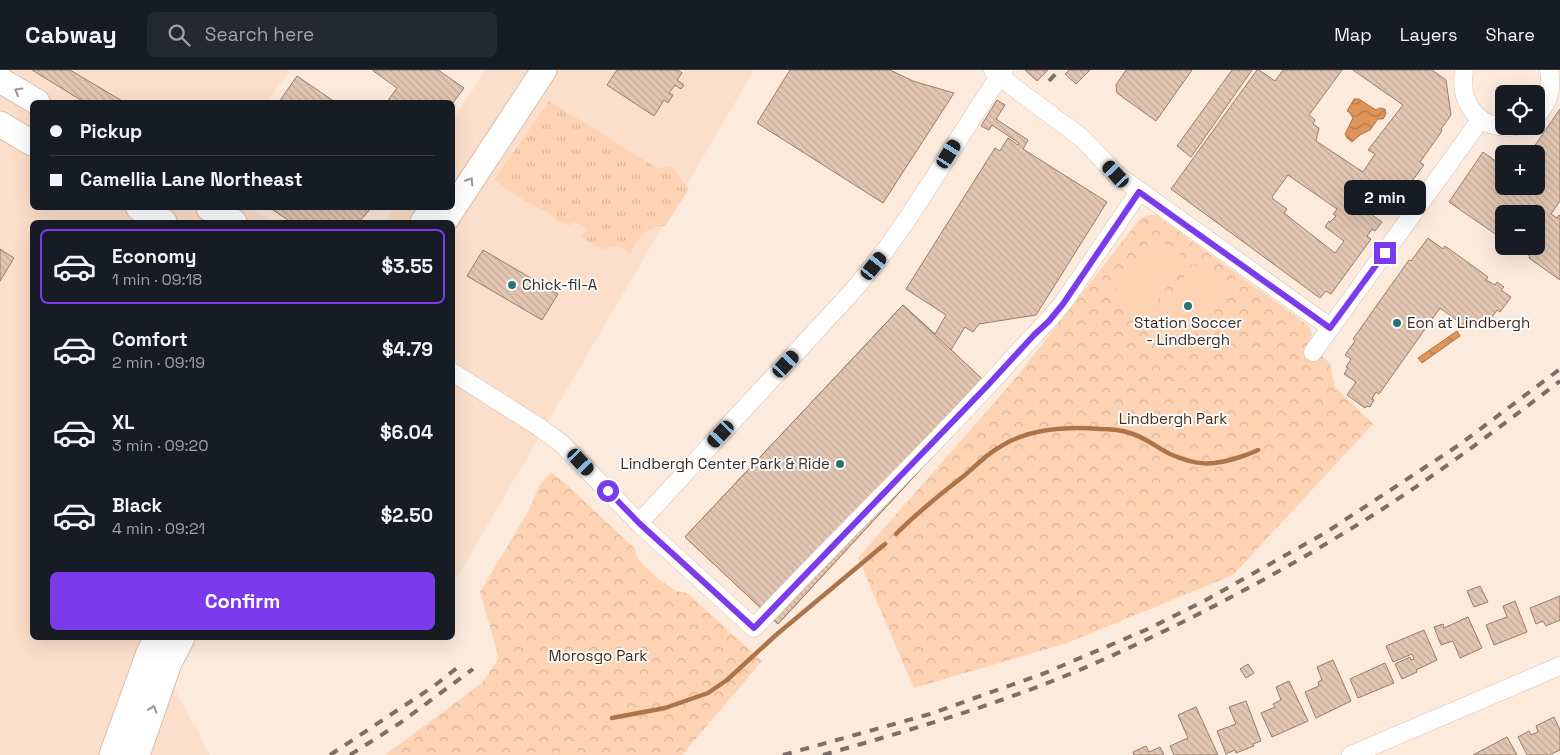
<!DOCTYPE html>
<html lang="en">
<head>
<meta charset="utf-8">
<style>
  body { margin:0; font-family:"Space Grotesk",sans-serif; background:#242831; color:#f1f3f6; height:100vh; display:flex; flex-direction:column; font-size:19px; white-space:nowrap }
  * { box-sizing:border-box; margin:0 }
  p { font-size:16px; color:#9ea1a6 }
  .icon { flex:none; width:28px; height:28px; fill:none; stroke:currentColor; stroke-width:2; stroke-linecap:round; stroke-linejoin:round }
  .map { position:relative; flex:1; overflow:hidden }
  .side { position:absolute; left:30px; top:150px; width:425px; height:420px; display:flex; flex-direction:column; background:#171b24; border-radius:8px; box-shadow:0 5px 20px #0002 }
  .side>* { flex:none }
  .hud { position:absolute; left:30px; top:30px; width:425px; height:110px; border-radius:8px; box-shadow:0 5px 20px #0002; display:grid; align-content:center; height:110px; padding:0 20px; background:#171b24 }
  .tools { position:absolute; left:1495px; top:15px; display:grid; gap:10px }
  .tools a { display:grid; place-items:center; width:50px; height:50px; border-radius:8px; background:#171b24; box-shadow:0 5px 20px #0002; font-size:25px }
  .end { position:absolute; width:22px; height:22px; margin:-11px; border:6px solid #7c3aed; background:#fff; box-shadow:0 0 0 2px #fff }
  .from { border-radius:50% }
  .bubble { position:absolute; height:35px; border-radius:8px; background:#171b24; box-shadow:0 5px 20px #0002; font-size:16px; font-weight:800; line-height:35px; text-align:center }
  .car { position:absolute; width:15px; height:30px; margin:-15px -8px; border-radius:6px; box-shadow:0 0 4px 1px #0007; background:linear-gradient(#222 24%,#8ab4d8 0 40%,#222 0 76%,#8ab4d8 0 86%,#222 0) }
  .hud b { display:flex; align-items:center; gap:18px; height:48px; font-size:19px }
  .hud b+b { border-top:1px solid #363941 }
  .hud i { width:12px; height:12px; background:#f1f3f6 }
  ul { padding:9px 0 0; list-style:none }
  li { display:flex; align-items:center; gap:15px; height:75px; margin:0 10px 8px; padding:0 10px; border:2px solid transparent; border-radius:8px }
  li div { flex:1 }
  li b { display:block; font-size:19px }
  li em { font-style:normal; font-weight:800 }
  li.selected { border-color:#7c3aed }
  li>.icon { width:45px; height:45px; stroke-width:1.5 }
  .button { display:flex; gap:10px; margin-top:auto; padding:10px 20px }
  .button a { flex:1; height:58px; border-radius:8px; background:#7c3aed; color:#fff; font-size:20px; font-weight:800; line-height:58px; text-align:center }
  header { display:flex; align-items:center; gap:30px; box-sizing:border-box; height:70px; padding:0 25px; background:#171b24; border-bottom:1px solid #363941 }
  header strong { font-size:24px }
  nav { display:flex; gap:28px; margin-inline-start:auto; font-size:18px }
  .search { width:350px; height:45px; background:#242831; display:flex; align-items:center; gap:12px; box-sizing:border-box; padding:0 18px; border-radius:8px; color:#9ea1a6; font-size:19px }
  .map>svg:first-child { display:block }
  .built { fill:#fcdfca }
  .grass { fill:url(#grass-tufts) }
  .park { fill:url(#park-crowns) }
  .garden { fill:#fdd3b4 }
  .water { fill:url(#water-waves); stroke:#ad7449 }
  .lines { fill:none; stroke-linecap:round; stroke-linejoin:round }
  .stream { stroke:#ad7449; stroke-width:4.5 }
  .building { fill:url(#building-back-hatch); stroke:#977d6a; fill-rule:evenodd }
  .minor-casing { stroke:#dbbeaa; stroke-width:19 }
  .secondary-casing { stroke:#dbbeaa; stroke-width:27 }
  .minor { stroke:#fff; stroke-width:18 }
  .secondary { stroke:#fff; stroke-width:25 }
  .rail { stroke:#7d6f65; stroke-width:4; stroke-dasharray:9 9; stroke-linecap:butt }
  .oneway { stroke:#9b9591 }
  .route { stroke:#7c3aed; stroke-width:6 }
  .poi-dot { fill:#29727c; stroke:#fbfbfb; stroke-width:2 }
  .labels { text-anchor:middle; stroke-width:4; stroke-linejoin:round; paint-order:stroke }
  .poi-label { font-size:15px; fill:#372b23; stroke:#fbfbfb; text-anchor:start }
  .park-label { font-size:15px; fill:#4a2b12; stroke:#fbfbfb }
</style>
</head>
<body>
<header>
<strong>Cabway</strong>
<div class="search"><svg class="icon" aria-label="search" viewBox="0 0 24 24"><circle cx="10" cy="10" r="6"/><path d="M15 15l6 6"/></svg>Search here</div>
<nav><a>Map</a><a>Layers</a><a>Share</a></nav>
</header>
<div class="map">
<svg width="1560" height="685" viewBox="0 0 1560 685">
  <defs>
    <pattern id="grass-tufts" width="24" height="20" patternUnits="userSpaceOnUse" patternTransform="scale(1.25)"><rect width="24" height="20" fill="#fdd3b4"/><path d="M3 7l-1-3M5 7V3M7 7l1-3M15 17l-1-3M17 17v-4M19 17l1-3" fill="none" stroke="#d9b59a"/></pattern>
    <pattern id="park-crowns" width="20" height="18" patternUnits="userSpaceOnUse" patternTransform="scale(1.25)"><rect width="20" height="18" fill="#fdd3b4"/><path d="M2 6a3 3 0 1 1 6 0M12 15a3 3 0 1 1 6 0" fill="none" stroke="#d9b59a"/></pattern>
    <pattern id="water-waves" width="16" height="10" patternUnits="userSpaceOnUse" patternTransform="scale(1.25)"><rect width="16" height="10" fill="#df9459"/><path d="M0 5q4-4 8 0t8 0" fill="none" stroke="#b67949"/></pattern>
    <pattern id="building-back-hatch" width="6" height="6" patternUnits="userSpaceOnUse" patternTransform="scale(1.25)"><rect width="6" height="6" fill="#e3c6b2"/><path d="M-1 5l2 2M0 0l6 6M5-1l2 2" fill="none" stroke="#c3aa99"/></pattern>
  </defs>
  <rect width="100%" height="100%" fill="#fceadd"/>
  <g class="built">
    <polygon points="0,0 290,0 267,32 32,32 32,138 249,138 274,152 32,152 32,568 195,568 171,613 210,685 0,685"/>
    <polygon points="486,0 754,0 453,514 452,152 384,152 394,138 452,138 453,50"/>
  </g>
  <path class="grass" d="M549,31L657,98L672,97L689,119L665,156C646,157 638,167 630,184C621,176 613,172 603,180C596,175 588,173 581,167L588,160C584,156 578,152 572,153L570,156L564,151L559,152L550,144L525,131L494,110Z"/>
  <g class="park">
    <polygon points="1147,145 1156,145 1309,256 1312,264 1309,275 1330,293 1335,317 1373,354 1233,505 1067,573 914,618 858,488 1015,309 1139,150"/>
    <polygon points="551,402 566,414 635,479 637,487 642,494 660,510 676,521 687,523 762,591 682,685 385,685 482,613 499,588 480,522 528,442 539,416"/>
  </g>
  <g class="garden">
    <polygon points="1154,166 1187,189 1143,251 1110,227"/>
    <polygon points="1193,194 1227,217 1183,279 1150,255"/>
  </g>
  <g class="water">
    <polygon points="1354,29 1359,29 1376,40 1380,38 1385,39 1386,44 1383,49 1378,49 1370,60 1360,65 1352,72 1347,68 1345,64 1353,48 1350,43 1347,41"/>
    <polygon points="1457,261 1460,266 1422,293 1418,288"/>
  </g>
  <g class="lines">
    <g class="stream">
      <path d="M896,464C916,444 938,426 960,409C973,399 983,387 998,378C1028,358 1065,356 1100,359C1110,359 1121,360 1130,363C1145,367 1157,378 1170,384C1197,396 1213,396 1240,387C1246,385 1252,383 1258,380"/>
      <polyline points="612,648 665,638 708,623 727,610 776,565 885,474"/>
    </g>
  </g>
  <g class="building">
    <polygon points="32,0 70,0 124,32 84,32"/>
    <polygon points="372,0 438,0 464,18 452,34 452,32 387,32 397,18"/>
    <polygon points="617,0 678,0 682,3 677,10 684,15 681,19 675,15 669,23 673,25 668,33 664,30 654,46 607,15"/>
    <polygon points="790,0 890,0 913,11 954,23 883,133 757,53"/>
    <polygon points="1025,0 1048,0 1037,11"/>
    <polygon points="1069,0 1090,0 1076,14 1065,4"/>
    <polygon points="1126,0 1192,0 1156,51 1117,23 1116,15"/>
    <polygon points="1232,0 1252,0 1191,87 1177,76"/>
    <path d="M1257,0H1259L1275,11L1283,0H1342L1309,45L1315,50L1313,54L1319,58L1316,71L1363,102L1375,84L1368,80L1403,35L1353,0H1432L1446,10L1451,45L1441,59L1442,61L1420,92L1424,95L1403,123L1400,121L1395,127L1398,130L1394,135H1390L1388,138L1381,133L1372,145L1382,152L1375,161L1372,159L1367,166L1371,169L1331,224L1326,221L1320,228L1171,119ZM1288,105L1337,139L1333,144L1336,146L1330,152L1329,151L1325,157L1344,171L1335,183L1284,143L1287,139L1273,129L1272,127Z"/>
    <polygon points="297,6 335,32 279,32"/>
    <polygon points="997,30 1005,35 996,49 1028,70 1023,79 1107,132 1036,245 979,254 973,262 965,257 951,280 994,320 778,554 685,467 903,235 935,264 946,245 906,219 995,78 1000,81 1008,68 1018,75 1019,73 992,55 989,60 981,56"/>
    <polygon points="1560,39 1560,131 1551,144 1557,148 1559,145 1560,146 1560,210 1529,188 1530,186 1517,176 1536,176 1536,144 1504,144 1504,170 1449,132 1483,82 1504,97 1504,116 1536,116 1536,84 1529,84"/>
    <polygon points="270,138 371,138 359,152 291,152"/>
    <polygon points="1428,168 1443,179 1445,176 1488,207 1486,210 1495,215 1497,212 1504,217 1501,220 1511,227 1500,242 1497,240 1484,258 1475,252 1472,256 1465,251 1463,255 1440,238 1379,324 1376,322 1372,329 1374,330 1370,337 1367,336 1365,338 1347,325 1356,312 1344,304 1348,298 1346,297 1351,289 1345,285 1355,271 1353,269 1409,190 1411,191"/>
    <polygon points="0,179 14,188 0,211"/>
    <polygon points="483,180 558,224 542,250 467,206"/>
    <polygon points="903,235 994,320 778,554 685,467"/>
    <polygon points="1480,516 1488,532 1474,537 1467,521"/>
    <polygon points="1560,526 1560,550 1546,556 1543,551 1536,554 1530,538"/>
    <polygon points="1515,531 1527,562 1494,575 1486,555 1507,547 1503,536"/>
    <polygon points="1468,547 1482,578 1460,588 1453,571 1441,575 1434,557 1443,554 1444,558"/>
    <polygon points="1424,560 1437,590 1416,600 1417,602 1402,609 1395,594 1410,587 1411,590 1414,589 1412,584 1393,592 1386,576"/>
    <polygon points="1333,590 1351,631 1316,648 1305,622 1319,616 1318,612 1322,610 1317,597"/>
    <polygon points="1385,593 1394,613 1358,628 1350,609"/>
    <polygon points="1248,594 1254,603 1246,608 1240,599"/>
    <polygon points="1289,611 1308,651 1272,667 1261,643 1275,637 1273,634 1281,630 1276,617"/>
    <polygon points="1246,631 1261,671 1253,674 1254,676 1236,683 1235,680 1226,684 1217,661 1236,654 1229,637"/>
    <polygon points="1196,637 1218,685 1174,685 1170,676 1188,668 1178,645"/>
    <polygon points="1554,647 1560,660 1560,680 1549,685 1527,685 1518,667 1529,661 1531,665 1538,662 1536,656"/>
    <polygon points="1507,667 1517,685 1473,685"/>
    <polygon points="1146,676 1149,682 1160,677 1164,685 1134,685 1133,682"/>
  </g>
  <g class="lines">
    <defs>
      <g id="minor">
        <polyline points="993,0 1012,16 1083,69 1116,104 1331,258"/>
        <path d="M1464,0C1459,34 1479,62 1516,56"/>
        <path d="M1536,46C1550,32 1552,18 1549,0"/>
        <polyline points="1313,282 1481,49"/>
        <path d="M452,302L539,357L562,374L639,453L754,558C838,467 929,382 1012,289C1029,270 1047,253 1063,233L1139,122"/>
        <path d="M639,453L849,225C910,157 951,75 1004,0"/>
        <polyline points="1351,685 1560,596"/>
      </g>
      <g id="secondary">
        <polyline points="0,10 37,32"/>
        <polyline points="0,54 32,73"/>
        <polyline points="139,138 164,152"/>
        <polyline points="209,138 234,152"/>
        <polyline points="423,152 433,138"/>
        <polyline points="444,152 544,0"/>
        <polyline points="112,685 149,583 157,568"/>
        <polyline points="137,685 169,593 182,568"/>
      </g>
    </defs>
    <use href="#minor" class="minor-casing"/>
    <use href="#secondary" class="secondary-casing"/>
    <use href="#minor" class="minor"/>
    <use href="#secondary" class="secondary"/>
    <g class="rail">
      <polyline points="1049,11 1059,0"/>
      <polyline points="330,685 434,616 462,594"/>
      <polyline points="350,685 400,653 473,599"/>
      <polyline points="783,685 930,644 1045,603 1148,559 1206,530 1325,463 1459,375 1560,299"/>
      <path d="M823,685C917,658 1011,631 1100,591C1194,549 1286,500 1373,445C1438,404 1499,358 1560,311"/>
    </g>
  </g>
  <defs><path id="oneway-chevron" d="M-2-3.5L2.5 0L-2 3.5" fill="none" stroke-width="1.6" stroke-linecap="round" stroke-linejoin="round" transform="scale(1.25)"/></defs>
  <g class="oneway">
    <use href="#oneway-chevron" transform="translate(18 21) rotate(-149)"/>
    <use href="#oneway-chevron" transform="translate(470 111) rotate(-57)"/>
    <use href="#oneway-chevron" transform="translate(153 639) rotate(-71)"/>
  </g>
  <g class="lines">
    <polyline class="route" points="608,421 639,453 754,558 988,315 1034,265 1049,251 1063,234 1139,122 1330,258 1385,183"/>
  </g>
  <g class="poi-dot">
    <circle cx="512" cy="215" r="5"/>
    <circle cx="1188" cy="236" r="5"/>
    <circle cx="1397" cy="253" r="5"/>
    <circle cx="840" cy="394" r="5"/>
  </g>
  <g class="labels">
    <g class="poi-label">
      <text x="522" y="220">Chick-fil-A</text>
      <text x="1188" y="258" text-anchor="middle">Station Soccer<tspan x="1188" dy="17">- Lindbergh</tspan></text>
      <text x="1407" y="258">Eon at Lindbergh</text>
      <text x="830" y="399" text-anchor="end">Lindbergh Center Park &amp; Ride</text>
    </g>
    <g class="park-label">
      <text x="1173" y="354">Lindbergh Park</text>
      <text x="598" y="591">Morosgo Park</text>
    </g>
  </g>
</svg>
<div class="tools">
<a><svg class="icon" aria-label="locate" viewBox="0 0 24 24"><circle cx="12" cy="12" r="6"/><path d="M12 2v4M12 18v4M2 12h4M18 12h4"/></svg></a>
<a>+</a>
<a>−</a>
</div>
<i class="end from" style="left:608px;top:421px"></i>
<i class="end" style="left:1385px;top:183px"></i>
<div class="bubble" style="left:1344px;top:110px;width:82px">2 min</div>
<i class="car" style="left:949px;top:84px;rotate:32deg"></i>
<i class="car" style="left:1116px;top:104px;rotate:317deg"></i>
<i class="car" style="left:874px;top:196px;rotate:39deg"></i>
<i class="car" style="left:786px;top:294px;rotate:43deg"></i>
<i class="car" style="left:721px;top:364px;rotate:223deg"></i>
<i class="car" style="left:581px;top:392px;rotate:137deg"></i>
<div class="hud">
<b><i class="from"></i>Pickup</b>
<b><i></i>Camellia Lane Northeast</b>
</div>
<section class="side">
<ul>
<li class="selected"><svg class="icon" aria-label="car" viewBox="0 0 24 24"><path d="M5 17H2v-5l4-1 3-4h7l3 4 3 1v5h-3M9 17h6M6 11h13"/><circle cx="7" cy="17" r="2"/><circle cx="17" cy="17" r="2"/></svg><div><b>Economy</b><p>1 min · 09:18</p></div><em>$3.55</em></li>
<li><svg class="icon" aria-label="car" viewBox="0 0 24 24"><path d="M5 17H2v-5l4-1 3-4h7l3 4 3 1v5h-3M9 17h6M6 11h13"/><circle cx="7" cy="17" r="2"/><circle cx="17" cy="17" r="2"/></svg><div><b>Comfort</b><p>2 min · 09:19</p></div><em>$4.79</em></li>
<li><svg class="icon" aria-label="car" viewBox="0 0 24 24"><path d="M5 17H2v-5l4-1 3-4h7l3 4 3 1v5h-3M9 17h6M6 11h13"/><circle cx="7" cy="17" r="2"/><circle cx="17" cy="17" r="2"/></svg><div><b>XL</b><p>3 min · 09:20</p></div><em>$6.04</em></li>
<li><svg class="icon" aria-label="car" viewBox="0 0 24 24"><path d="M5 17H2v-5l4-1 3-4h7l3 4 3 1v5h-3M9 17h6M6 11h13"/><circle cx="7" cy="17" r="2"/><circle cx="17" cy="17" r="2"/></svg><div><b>Black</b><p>4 min · 09:21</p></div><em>$2.50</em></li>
</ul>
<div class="button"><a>Confirm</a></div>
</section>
</div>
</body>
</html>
